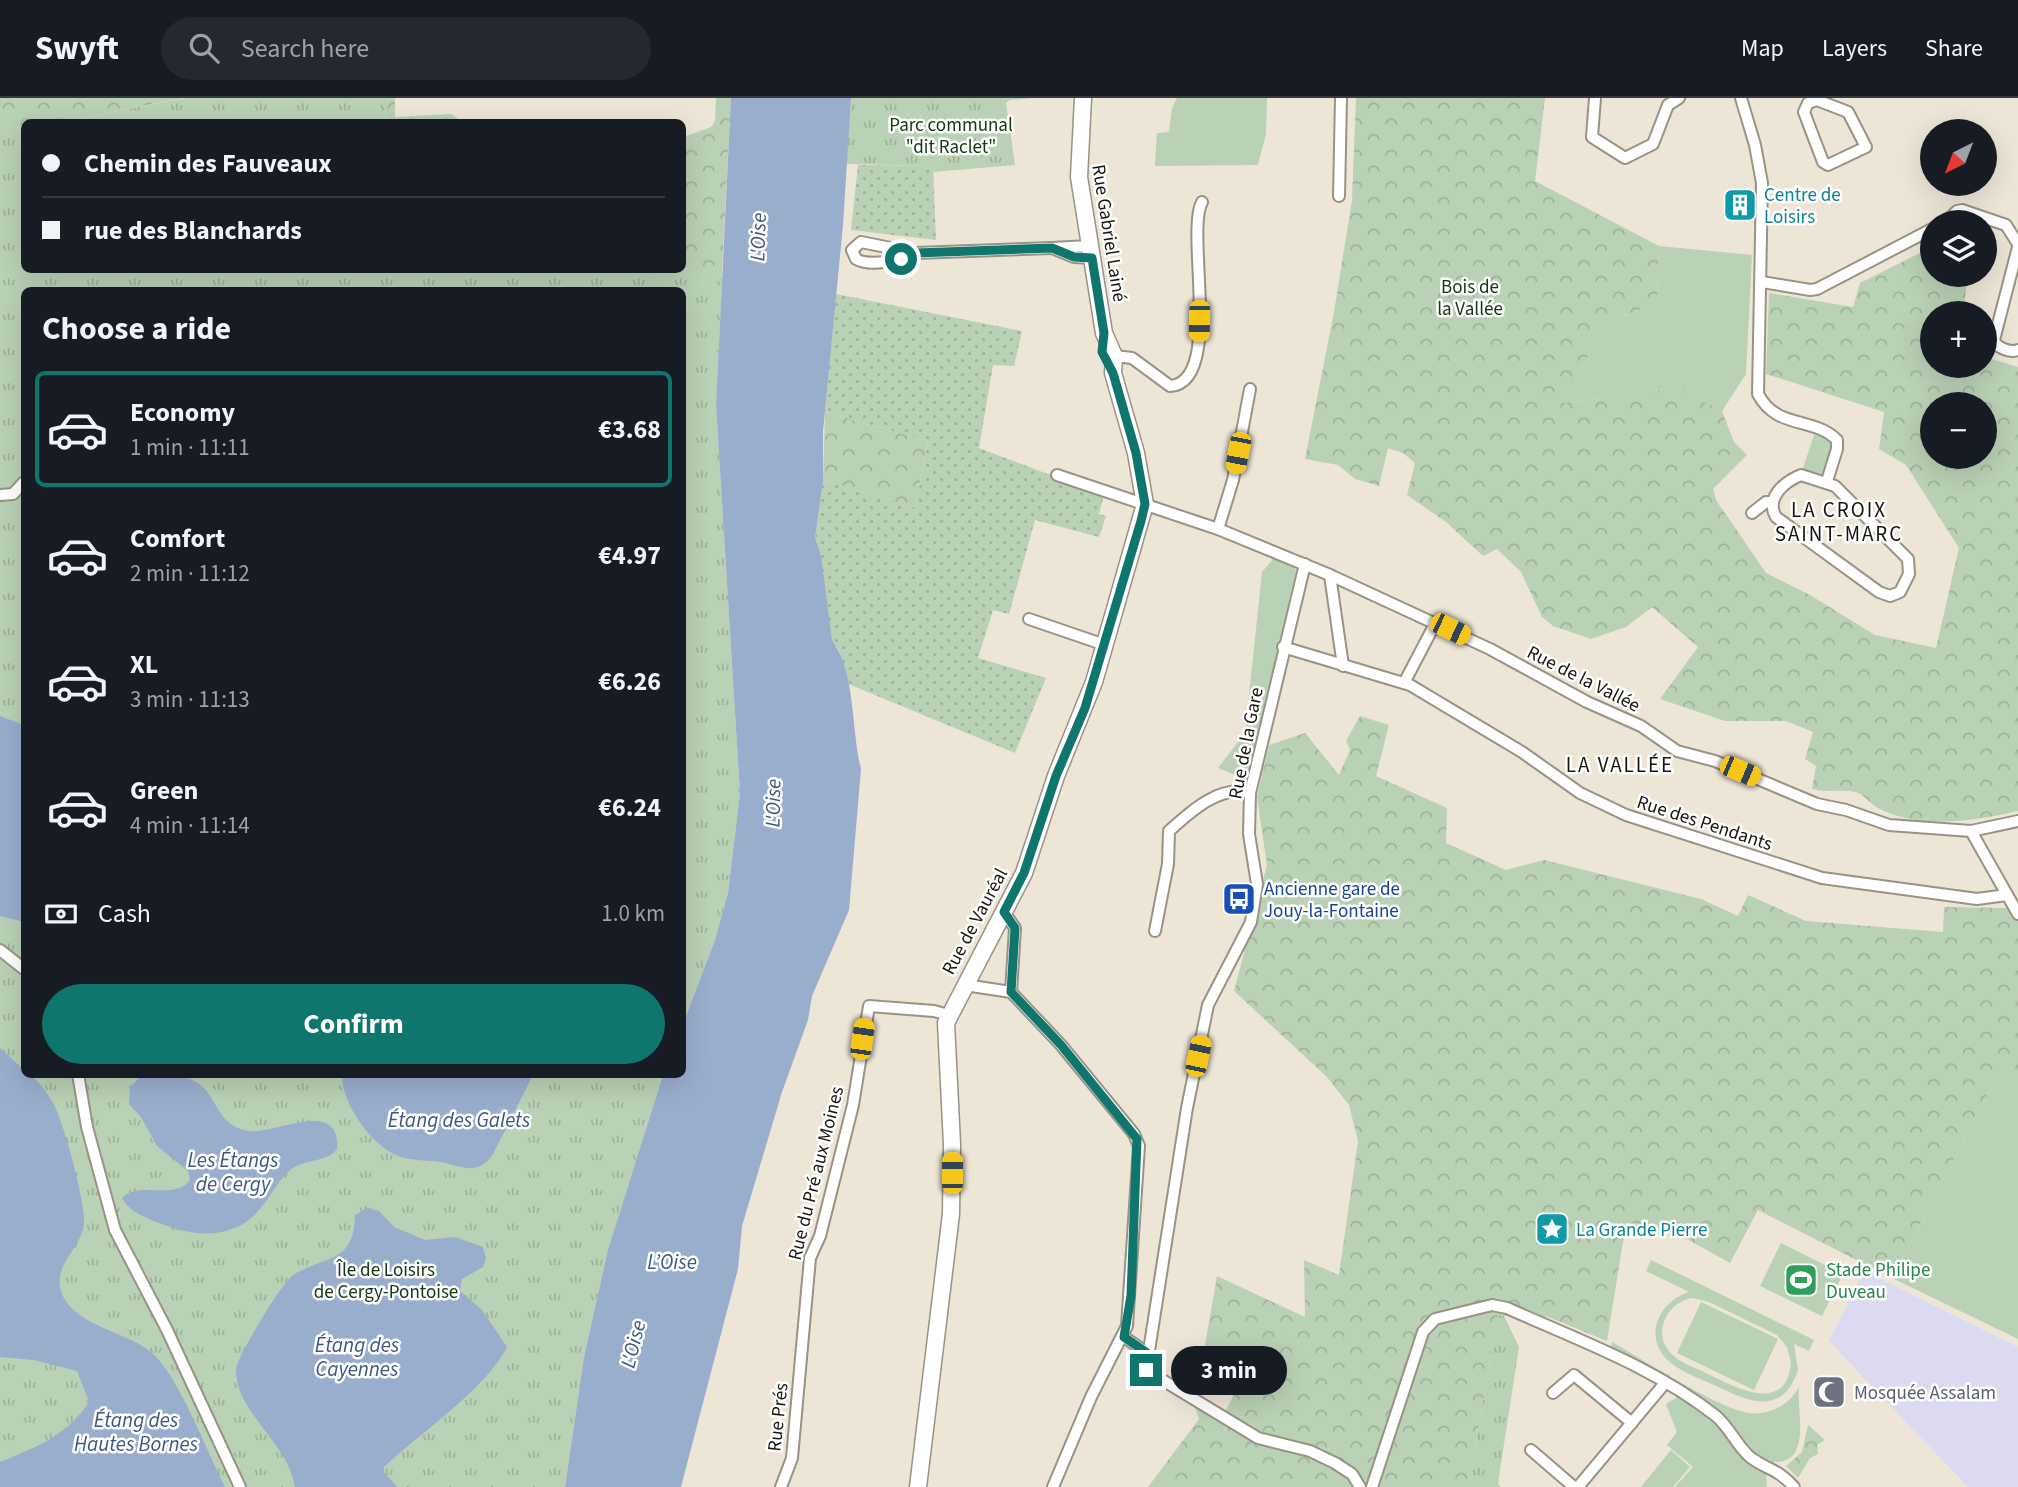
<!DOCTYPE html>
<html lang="en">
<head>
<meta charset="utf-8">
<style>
  body { margin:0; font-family:"Source Sans 3",sans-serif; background:#242831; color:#f1f3f6; height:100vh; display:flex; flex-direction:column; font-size:26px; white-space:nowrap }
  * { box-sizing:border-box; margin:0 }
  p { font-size:23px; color:#9ea1a6 }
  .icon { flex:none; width:38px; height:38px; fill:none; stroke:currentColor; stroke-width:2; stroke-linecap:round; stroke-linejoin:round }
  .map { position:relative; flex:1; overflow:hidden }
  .side { position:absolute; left:21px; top:189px; width:665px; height:791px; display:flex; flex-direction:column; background:#171b24; border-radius:10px; box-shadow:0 7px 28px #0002 }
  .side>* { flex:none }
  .hud { position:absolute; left:21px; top:21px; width:665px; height:154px; border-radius:10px; box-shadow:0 7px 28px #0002; display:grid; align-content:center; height:154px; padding:0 21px; background:#171b24 }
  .needle { width:46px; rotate:222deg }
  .controls { position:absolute; left:1920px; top:21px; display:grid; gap:14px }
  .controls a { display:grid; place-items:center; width:77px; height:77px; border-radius:50%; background:#171b24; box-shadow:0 7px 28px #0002; font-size:35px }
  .end { position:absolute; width:32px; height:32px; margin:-16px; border:9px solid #0f766e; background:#fff; box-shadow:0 0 0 4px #fff }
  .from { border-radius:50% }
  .bubble { position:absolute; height:49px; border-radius:24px; background:#171b24; box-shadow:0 7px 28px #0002; font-size:23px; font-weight:700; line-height:49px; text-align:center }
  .car { position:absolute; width:21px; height:42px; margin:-21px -10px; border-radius:9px; box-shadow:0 0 5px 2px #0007; background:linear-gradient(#f5c518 24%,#345 0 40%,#f5c518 0 76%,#345 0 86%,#f5c518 0) }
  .hud b { display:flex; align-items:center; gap:24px; height:66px; font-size:26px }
  .hud b+b { border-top:2px solid #363941 }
  .hud i { width:18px; height:18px; background:#f1f3f6 }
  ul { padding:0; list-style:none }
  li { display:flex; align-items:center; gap:21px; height:116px; margin:0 14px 10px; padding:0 7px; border:4px solid transparent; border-radius:10px }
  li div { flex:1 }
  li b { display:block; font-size:26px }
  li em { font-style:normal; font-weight:700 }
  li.active { border-color:#0f766e }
  li>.icon { width:63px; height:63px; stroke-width:1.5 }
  h2 { padding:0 21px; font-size:32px; line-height:84px }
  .pay { display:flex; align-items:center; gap:18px; height:77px; padding:0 21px; font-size:26px }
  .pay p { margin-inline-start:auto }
  .primary-button { display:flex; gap:14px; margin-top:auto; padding:14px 21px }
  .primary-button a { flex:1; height:80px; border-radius:42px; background:#0f766e; color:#fff; font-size:28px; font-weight:700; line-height:80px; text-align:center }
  header { display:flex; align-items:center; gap:42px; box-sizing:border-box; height:98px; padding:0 35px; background:#171b24; border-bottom:2px solid #363941 }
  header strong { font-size:33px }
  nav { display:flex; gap:38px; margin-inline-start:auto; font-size:24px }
  .search { width:490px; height:63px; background:#242831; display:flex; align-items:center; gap:18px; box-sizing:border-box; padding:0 24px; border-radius:38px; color:#9ea1a6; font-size:26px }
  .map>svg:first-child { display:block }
  .education { fill:#dcdaf0 }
  .grass { fill:#b9d1b5; fill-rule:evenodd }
  .forest { fill:url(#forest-crowns); fill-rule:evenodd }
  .park { fill:url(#park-tufts) }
  .garden { fill:url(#garden-dots) }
  .water { fill:#99adcd }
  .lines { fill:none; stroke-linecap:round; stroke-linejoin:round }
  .street-casing { stroke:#999385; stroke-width:14 }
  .secondary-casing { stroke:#999385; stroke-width:19 }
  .street { stroke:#fff; stroke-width:10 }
  .secondary { stroke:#fff; stroke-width:16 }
  .route { stroke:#0f766e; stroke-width:9 }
  .labels { text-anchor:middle; stroke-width:5; stroke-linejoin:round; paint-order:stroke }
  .park-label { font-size:19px; fill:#12380f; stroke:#fff }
  .culture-label { font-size:19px; fill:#0d838f; stroke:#fff; text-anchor:start }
  .street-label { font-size:19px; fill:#17150f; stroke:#fff }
  .transit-label { font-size:19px; fill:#164399; stroke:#fff; text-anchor:start }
  .leisure-label { font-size:19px; fill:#27864d; stroke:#fff; text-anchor:start }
  .worship-label { font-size:19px; fill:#5b616d; stroke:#fff; text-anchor:start }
  .water-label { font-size:21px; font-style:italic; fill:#3b5784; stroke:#fff }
  .neighbourhood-label { font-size:21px; letter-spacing:2px; fill:#17150f; stroke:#fff }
</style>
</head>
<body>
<header>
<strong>Swyft</strong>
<div class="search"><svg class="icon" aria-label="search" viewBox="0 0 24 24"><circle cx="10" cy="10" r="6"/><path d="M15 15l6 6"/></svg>Search here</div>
<nav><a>Map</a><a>Layers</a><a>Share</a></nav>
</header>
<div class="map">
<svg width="2018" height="1389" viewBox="0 0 2018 1389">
  <defs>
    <pattern id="forest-crowns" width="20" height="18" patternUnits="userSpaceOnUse" patternTransform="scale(1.75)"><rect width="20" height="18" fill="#b9d1b5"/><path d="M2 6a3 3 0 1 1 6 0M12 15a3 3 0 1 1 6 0" fill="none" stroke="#9eb39a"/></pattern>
    <pattern id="park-tufts" width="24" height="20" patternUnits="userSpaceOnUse" patternTransform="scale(1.75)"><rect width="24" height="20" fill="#b9d1b5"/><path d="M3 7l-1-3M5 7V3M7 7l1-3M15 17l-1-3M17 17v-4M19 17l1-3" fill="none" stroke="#9eb39a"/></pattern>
    <pattern id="garden-dots" width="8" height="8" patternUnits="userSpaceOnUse" patternTransform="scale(1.75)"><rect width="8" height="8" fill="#b9d1b5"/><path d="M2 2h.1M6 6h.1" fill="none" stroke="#9eb39a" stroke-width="1.8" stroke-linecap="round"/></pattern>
  </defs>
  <rect width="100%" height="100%" fill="#ede6d7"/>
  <polygon class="education" points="1864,1173 2018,1249 2018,1389 1968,1389 1829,1243"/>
  <g class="grass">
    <polygon points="1177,0 1267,0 1266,36 1258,67 1155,68 1157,35 1169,34 1172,10"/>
    <polygon points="1659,148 1752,157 1746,276 1722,313 1678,290 1564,305 1605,225 1657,205"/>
    <polygon points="1814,337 1827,338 1835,348 1821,378 1802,373"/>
    <polygon points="1273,461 1293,468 1296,473 1247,682 1218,670 1245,635 1262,474"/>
    <polygon points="2005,975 2018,987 2018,1241 1892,1180 1988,996"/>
    <polygon points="1781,1145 1843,1176 1822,1218 1760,1188"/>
    <path d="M1651,1162L1814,1242L1809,1253L1794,1246L1798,1272C1782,1320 1747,1303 1714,1287C1701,1281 1683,1275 1671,1265C1642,1242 1657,1204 1689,1194L1646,1173ZM1693,1200L1709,1204L1777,1237L1787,1249L1791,1264C1787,1319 1733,1288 1706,1275C1694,1269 1677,1264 1669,1253C1652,1232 1669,1203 1693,1200Z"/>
    <polygon points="1701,1204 1778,1241 1754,1292 1677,1255"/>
    <path d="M1612,1244C1644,1262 1717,1310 1749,1315C1769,1318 1789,1307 1799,1289C1796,1317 1816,1376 1760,1362L1677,1288L1669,1276H1659L1610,1252Z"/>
    <polygon points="1679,1298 1710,1319 1766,1373 1767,1389 1675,1389 1693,1369 1667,1347 1677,1334 1666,1306"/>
    <polygon points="1671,1352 1690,1369 1673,1389 1641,1389"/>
  </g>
  <g class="forest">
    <polygon points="0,0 183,0 62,24 24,24 24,31 0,36"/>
    <polygon points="387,0 395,0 395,19 451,16 460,22 384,24"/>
    <polygon points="716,0 731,0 683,926 683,39 711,29 715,23"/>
    <path d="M1356,0H1545L1535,83L1659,148L1657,205L1605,225L1564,305L1678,290L1722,313L1734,344L1747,357L1713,391L1716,402L1766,475L1810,497L1875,537L1936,550L1959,450L1906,367L1879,351L1884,314L1766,276L1769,195L1853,209L1860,185L1932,149V177H1968L1963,215H1932V268H1984L1985,259L2018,269V713C1974,723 1920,732 1878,710C1870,706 1864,696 1855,694C1841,691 1826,695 1812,691L1816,668L1805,661L1813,634L1786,623H1725L1660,601L1698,549L1652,509L1626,529L1591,541L1553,528L1542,519L1521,474L1497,451L1483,458L1446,424L1407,397L1415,365L1403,355L1388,350L1379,388L1355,381L1338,367L1305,361L1334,214L1352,102ZM1932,306H1984V359H1932Z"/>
    <polygon points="825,314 928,343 915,410 823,382"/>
    <polygon points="1360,618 1389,627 1376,678 1447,710 1446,745 1506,772 1544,762 1701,801 1738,818 1748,797 1806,823 1943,834 1944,809 2007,810 2018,803 2018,988 2005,975 1988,996 1892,1180 1758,1112 1730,1165 1683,1139 1626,1125 1607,1243 1548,1219 1499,1218 1492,1222 1495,1230 1469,1389 1148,1389 1199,1321 1190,1295 1224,1316 1238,1288 1201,1270 1217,1178 1305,1219 1304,1162 1339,1177 1358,1043 1349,1007 1327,979 1234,893 1267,767 1257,699 1269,647 1305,635 1339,677 1350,652 1346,643"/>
    <polygon points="1808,1327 1825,1342 1817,1347 1818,1356 1810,1360 1798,1380 1786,1368 1802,1354"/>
  </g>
  <g class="park">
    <polygon points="185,0 387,0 384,24 62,24"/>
    <polygon points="851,0 1033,0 1010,2 1006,5 1015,67 933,74 933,68 846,66"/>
    <polygon points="24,31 24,172 683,169 722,185 716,307 740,695 728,795 715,842 683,926 682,192 24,192 24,976 663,977 608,1153 584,1259 565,1389 0,1389 0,36"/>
    <polygon points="1499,1218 1504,1218 1519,1249 1498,1385 1500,1389 1469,1389 1495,1230 1492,1222"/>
  </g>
  <g class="garden">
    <polygon points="858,67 933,68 936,142 851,132"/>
    <polygon points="836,196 1022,233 1014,268 993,267 979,350 1104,397 1099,416 1106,418 1099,439 1035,422 1009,516 993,512 978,560 1046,580 1015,655 846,585 839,552 832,542 815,440 823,382 915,410 928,343 825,314"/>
  </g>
  <g class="water">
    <path d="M731,0H851L843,127L823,334V383L815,440L821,458L832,542C856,575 851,632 861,671L849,812L812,898L808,922L782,994L742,1128L738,1171L681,1389H565L584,1259L608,1152L663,977L682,976L683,926L715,842L728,795L740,695L716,307Z"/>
    <polygon points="0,618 24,627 24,824 0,818"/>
    <path d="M0,950L24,972V976L31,977C41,986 50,998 56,1011C65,1031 85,1103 84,1124C83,1149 53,1165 61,1193C71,1227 126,1233 151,1254C179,1278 207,1354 225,1389H0V1364C35,1350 68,1337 89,1304L77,1273L34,1262L0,1259Z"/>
    <path d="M143,976C160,976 181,975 196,984C218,996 215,1028 249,1033C274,1037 341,998 337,1051C327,1064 307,1061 293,1070C279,1080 271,1098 260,1111C234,1142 195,1139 162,1126C147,1120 130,1115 122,1100C138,1082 176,1103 190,1082L188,1073L157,1048L141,1019L129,1006L130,989Z"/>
    <path d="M342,977V976L533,977L493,1056C478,1078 463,1069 441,1064C427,1062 412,1063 398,1058C371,1047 342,1006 342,977Z"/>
    <path d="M367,1110L379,1113L394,1129L425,1142L455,1139L483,1149L486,1160L483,1169L462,1181L460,1193L482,1212L507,1249C486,1291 420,1335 384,1369V1374L397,1389H295C288,1344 236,1315 236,1272C236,1260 283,1183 293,1177C326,1157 354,1166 355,1117Z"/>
  </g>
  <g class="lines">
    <defs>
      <g id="street">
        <polyline points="1595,0 1592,39 1625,60 1653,46 1668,7 1679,0"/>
        <path d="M1741,0L1755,47L1762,85L1758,296C1777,332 1813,318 1837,342V351L1827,383"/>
        <polygon points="1817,2 1848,14 1866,49 1828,67 1823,64 1804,14 1808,5"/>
        <polyline points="1339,98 1341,0"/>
        <polyline points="1946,124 1957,113 1962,112 2006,127 2018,146"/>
        <polyline points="1090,148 1052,150 1074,159 1092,160"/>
        <path d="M2018,149L1994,242C1996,250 2011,255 2018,252"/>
        <path d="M916,155C899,161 872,170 856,161L852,152L861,144L916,155L1052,150"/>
        <polyline points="1762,184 1810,192 1817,191 1932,131"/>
        <path d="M1114,258L1132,260L1170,288C1224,285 1185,134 1202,104"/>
        <polyline points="1057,377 1218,431 1330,477 1490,551 1587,604 1641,628 1677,653 1715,663 1817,706 1846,712 1889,727 1971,733 2018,723"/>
        <path d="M1801,377L1835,388L1908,461L1909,476L1900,494L1890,498L1879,494L1776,419C1765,400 1784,384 1801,377Z"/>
        <polyline points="0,397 13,396 24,384"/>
        <polyline points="1752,415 1766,404 1772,404"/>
        <polyline points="1218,431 1233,382 1250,291"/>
        <polyline points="1305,466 1250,695 1249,736 1257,786 1251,824 1208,907 1187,1010 1146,1272 1258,1340 1310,1353 1335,1365 1352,1376 1360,1389"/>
        <polyline points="1330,477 1343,568"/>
        <polyline points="1029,521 1105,547"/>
        <polyline points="1283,549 1410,587 1522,654 1580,695 1626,717 1822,780 1977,801 2007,797"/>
        <polyline points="1404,585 1436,524"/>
        <polyline points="1971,733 2018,816"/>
        <polyline points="1004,814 1015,830 1011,894"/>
        <path d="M1155,833L1168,766L1169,733C1190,714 1220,686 1250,695"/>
        <polyline points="0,852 24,871"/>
        <polyline points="965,887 1011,894 1061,947 1134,1036 1139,1048 1127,1228 1091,1299 1053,1389"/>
        <polyline points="78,976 87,1029 115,1132 167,1232 240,1389"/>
        <polyline points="1124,1239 1147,1255"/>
        <polyline points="1553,1295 1574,1277 1632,1325"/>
        <polyline points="1531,1352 1574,1389"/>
        <polyline points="781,1389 792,1360 810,1160 820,1138 853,1007 869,908 934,913 948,917"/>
        <path d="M1372,1389L1423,1234L1435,1221L1492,1207L1507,1210C1578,1242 1654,1269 1716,1318C1730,1330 1737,1348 1750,1359C1767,1372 1777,1370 1794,1389"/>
        <polyline points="1578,1389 1665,1285"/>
      </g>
      <polyline id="secondary" points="918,1389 951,1116 952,1046 946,925 1024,775 1056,678 1094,584 1145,406 1136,355 1113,275 1114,258 1104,235 1079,79 1083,0"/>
    </defs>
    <use href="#street" class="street-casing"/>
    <use href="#secondary" class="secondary-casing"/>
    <use href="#street" class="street"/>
    <use href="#secondary" class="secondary"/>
  </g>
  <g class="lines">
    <polyline class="route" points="901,161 916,155 1052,150 1074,159 1092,160 1104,235 1102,254 1113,275 1136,355 1145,406 1141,423 1085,610 1056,678 1024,775 1004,814 1015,830 1011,894 1061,947 1137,1041 1131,1198 1124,1239 1147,1255 1146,1272"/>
  </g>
  <defs>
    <symbol id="building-square" viewBox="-11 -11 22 22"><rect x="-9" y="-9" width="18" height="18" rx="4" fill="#0f9aa8" stroke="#fff"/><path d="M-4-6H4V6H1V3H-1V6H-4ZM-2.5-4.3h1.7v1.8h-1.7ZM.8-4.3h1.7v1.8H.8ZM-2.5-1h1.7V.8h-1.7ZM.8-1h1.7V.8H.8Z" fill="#fff"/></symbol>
    <symbol id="bus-square" viewBox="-11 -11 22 22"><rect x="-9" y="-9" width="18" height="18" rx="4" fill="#1a4fb4" stroke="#fff"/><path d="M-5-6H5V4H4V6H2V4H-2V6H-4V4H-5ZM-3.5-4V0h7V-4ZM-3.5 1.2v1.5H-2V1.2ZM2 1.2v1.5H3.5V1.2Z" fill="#fff"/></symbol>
    <symbol id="sight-square" viewBox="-11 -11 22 22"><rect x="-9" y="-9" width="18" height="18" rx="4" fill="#0f9aa8" stroke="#fff"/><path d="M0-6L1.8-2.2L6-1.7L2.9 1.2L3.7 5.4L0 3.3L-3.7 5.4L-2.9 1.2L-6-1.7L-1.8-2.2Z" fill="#fff"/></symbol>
    <symbol id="stadium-square" viewBox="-11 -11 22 22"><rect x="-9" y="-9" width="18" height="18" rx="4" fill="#2e9e5b" stroke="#fff"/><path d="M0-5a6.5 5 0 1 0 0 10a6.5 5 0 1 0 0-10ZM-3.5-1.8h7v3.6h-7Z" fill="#fff"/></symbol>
    <symbol id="mosque-square" viewBox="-11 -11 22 22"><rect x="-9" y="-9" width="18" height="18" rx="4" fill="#6b7280" stroke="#fff"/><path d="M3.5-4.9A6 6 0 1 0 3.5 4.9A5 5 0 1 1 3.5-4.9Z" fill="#fff"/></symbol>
  </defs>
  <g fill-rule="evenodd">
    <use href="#building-square" x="1721" y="88" width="38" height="38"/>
    <use href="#bus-square" x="1220" y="782" width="38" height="38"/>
    <use href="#sight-square" x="1533" y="1112" width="38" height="38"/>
    <use href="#stadium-square" x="1782" y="1163" width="38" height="38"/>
    <use href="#mosque-square" x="1810" y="1275" width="38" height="38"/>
  </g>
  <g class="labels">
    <g class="park-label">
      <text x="951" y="33">Parc communal<tspan x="951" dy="22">"dit Raclet"</tspan></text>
      <text x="1470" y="195">Bois de<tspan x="1470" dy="22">la Vallée</tspan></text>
      <text x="386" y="1178">Île de Loisirs<tspan x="386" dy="22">de Cergy-Pontoise</tspan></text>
    </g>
    <g class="culture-label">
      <text x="1764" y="103">Centre de<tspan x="1764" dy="22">Loisirs</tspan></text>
      <text x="1576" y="1138">La Grande Pierre</text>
    </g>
    <g class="street-label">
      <text transform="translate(1110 135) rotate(81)" y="7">Rue Gabriel Lainé</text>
      <text transform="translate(1584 580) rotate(27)" y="7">Rue de la Vallée</text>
      <text transform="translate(1245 645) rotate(-79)" y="7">Rue de la Gare</text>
      <text transform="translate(1705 724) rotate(18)" y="7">Rue des Pendants</text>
      <text transform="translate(974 823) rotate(-62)" y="7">Rue de Vauréal</text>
      <text transform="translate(815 1075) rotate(-76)" y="7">Rue du Pré aux Moines</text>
      <text transform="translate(777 1319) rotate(-84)" y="7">Rue Prés</text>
    </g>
    <g class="transit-label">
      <text x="1264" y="797">Ancienne gare de<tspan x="1264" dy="22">Jouy-la-Fontaine</tspan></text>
    </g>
    <g class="leisure-label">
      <text x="1826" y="1178">Stade Philipe<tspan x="1826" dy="22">Duveau</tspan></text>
    </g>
    <g class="worship-label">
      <text x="1854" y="1301">Mosquée Assalam</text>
    </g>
    <g class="water-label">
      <text transform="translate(758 139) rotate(-88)" y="7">L'Oise</text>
      <text transform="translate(773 705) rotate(-89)" y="7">L'Oise</text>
      <text x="459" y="1029">Étang des Galets</text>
      <text x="233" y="1069">Les Étangs<tspan x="233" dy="24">de Cergy</tspan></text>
      <text x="672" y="1171">L’Oise</text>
      <text transform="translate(633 1246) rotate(-76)" y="7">L'Oise</text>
      <text x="357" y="1254">Étang des<tspan x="357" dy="24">Cayennes</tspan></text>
      <text x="136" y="1329">Étang des<tspan x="136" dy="24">Hautes Bornes</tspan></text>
    </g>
    <g class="neighbourhood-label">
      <text x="1839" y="419">LA CROIX<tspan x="1839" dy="24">SAINT-MARC</tspan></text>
      <text x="1620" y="674">LA VALLÉE</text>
    </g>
  </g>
</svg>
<div class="controls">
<a><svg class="needle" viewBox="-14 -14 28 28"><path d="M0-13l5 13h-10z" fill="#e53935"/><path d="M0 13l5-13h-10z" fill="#9ea1a6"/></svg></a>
<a><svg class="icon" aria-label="layers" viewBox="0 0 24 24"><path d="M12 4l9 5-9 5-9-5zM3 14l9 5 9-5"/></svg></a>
<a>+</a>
<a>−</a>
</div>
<i class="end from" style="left:901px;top:161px"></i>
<i class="end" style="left:1146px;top:1272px"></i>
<div class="bubble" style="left:1171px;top:1248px;width:116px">3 min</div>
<i class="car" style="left:1199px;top:223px;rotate:181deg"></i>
<i class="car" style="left:1238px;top:355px;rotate:191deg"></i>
<i class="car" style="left:1450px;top:531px;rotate:116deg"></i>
<i class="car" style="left:1740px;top:673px;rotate:113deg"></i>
<i class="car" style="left:862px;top:941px;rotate:8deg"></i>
<i class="car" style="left:1198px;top:958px;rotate:12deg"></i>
<i class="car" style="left:952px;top:1075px;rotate:0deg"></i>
<div class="hud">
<b><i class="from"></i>Chemin des Fauveaux</b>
<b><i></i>rue des Blanchards</b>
</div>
<section class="side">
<h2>Choose a ride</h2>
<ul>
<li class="active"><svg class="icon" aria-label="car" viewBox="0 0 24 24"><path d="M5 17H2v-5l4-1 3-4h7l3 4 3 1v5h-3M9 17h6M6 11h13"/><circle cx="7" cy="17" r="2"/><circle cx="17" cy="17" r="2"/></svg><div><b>Economy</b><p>1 min · 11:11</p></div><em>€3.68</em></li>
<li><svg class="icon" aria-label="car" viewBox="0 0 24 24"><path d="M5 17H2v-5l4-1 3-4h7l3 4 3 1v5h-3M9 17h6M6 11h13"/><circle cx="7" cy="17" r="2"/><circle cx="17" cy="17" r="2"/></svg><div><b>Comfort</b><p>2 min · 11:12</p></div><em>€4.97</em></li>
<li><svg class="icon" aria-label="car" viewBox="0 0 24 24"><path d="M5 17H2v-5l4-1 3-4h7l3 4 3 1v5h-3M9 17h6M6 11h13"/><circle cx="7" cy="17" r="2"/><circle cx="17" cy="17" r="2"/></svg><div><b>XL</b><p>3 min · 11:13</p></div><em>€6.26</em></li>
<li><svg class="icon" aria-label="car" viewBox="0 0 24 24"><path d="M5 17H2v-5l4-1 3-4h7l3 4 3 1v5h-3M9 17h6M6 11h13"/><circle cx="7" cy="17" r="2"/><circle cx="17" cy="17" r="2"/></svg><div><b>Green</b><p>4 min · 11:14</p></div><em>€6.24</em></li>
</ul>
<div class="pay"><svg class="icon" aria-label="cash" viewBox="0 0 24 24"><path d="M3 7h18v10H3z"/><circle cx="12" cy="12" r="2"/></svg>Cash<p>1.0 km</p></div>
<div class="primary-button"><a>Confirm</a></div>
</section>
</div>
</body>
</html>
